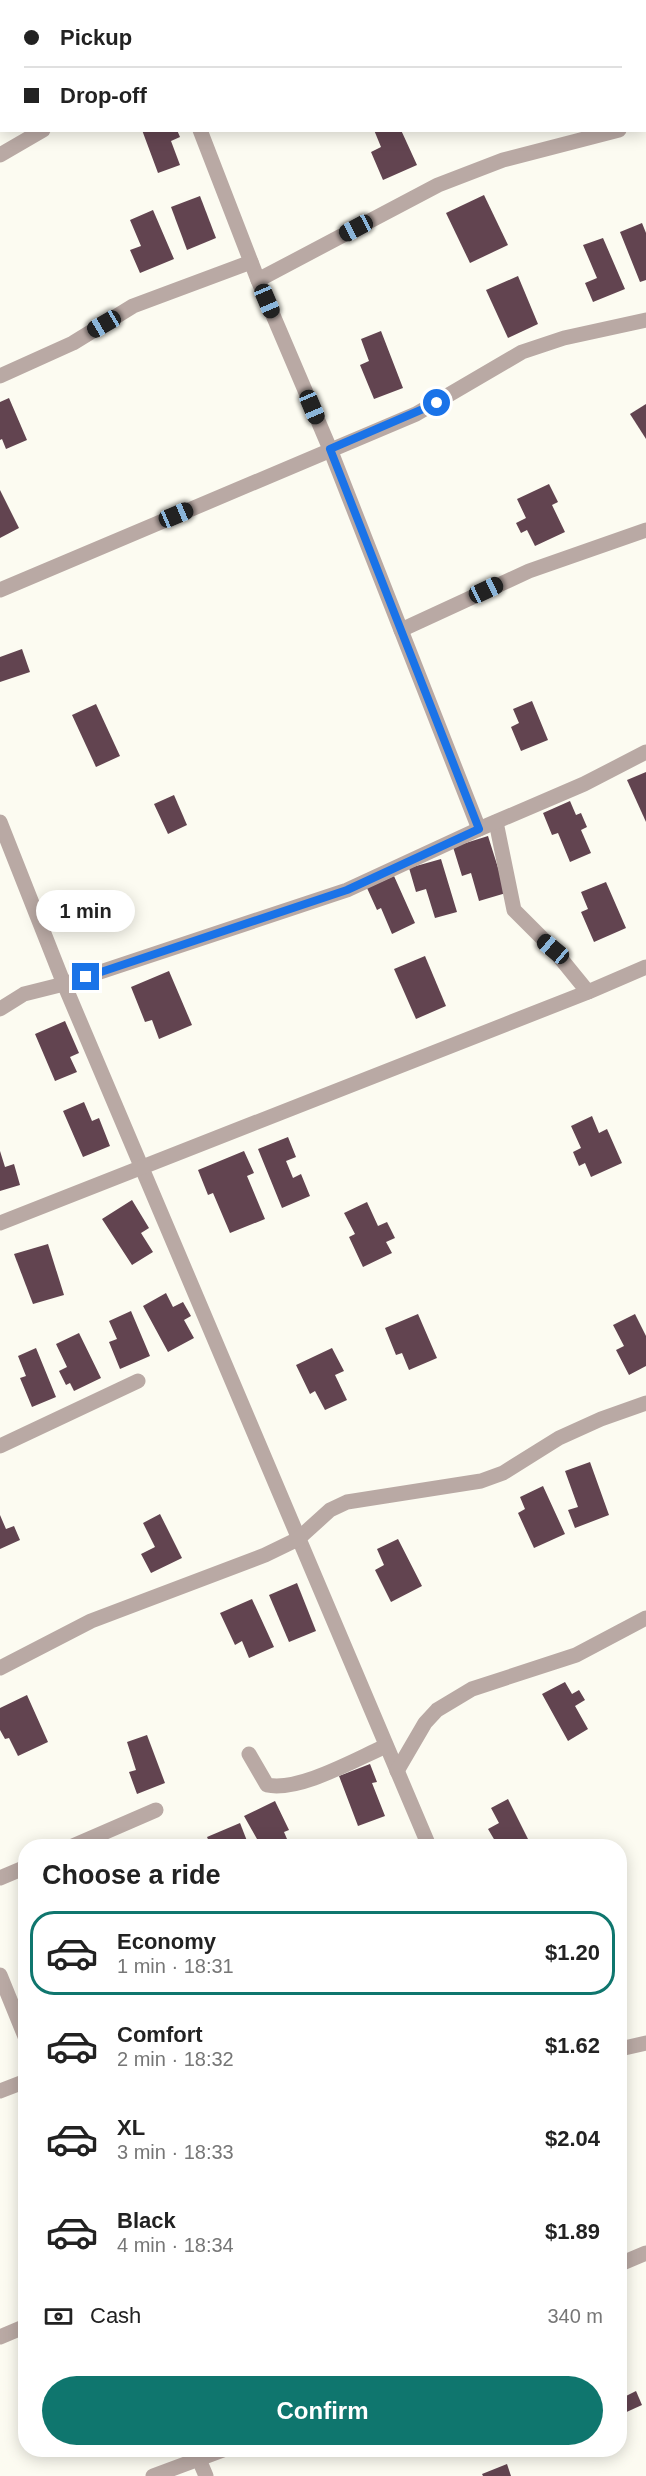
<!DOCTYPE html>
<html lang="en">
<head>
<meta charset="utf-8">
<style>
  body { margin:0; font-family:Arial,sans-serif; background:#f6f6f6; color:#222; height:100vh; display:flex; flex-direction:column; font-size:22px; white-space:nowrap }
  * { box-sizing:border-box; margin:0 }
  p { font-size:20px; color:#767676 }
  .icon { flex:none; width:33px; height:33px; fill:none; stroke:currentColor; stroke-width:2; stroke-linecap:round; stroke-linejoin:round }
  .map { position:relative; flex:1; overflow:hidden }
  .drawer { position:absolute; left:18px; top:1839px; width:609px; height:618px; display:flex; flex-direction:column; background:#fff; border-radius:24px; box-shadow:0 3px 15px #0003 }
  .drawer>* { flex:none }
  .banner { position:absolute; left:0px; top:0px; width:646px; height:132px; box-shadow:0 3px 15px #0003; display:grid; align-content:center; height:132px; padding:0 24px; background:#fff }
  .end { position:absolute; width:27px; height:27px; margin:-14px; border:8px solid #1a73e8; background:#fff; box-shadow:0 0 0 3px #fff }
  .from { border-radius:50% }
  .bubble { position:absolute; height:42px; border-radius:21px; background:#fff; box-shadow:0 3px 15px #0003; font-size:20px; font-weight:600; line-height:42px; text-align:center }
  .car { position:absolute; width:18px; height:36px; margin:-18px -9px; border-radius:8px; box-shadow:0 0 4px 2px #0007; background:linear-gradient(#222 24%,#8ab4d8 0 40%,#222 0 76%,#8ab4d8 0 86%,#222 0) }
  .banner b { display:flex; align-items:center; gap:21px; height:57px; font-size:22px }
  .banner b+b { border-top:2px solid #e0e0e0 }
  .banner i { width:15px; height:15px; background:#222 }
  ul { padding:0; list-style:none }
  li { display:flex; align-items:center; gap:18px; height:84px; margin:0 12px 9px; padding:0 12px; border:3px solid transparent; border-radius:24px }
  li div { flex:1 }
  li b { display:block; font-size:22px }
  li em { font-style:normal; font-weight:600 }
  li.active { border-color:#0f766e }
  li>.icon { width:54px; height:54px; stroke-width:1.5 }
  h2 { padding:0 24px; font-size:27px; line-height:72px }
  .pay { display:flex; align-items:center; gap:15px; height:66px; padding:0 24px; font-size:22px }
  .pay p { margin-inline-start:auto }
  .button { display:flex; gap:12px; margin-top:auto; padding:12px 24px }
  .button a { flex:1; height:69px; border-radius:36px; background:#0f766e; color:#fff; font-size:24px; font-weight:600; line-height:69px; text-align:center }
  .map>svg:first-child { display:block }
  .building { fill:#624450 }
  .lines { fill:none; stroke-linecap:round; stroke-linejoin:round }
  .street { stroke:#b9a9a4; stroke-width:15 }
  .route { stroke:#1a73e8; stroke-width:8 }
</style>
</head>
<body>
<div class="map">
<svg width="646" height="2476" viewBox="0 0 646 2476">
  <rect width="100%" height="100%" fill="#fcfbf1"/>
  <g class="building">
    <polygon points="142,130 177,130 180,137 171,141 180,165 158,173"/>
    <polygon points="374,130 401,130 417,165 383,180 371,152 381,147"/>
    <polygon points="484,195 508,245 470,263 446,213"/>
    <polygon points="200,196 216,238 187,250 171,207"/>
    <polygon points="153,210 174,259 140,273 130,250 141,246 130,220"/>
    <polygon points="642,223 646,233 646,280 640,282 620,232"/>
    <polygon points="603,238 625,289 593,302 585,283 597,278 583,245"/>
    <polygon points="518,276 538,324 508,338 486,290"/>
    <polygon points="381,331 403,388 374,399 360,365 369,361 361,339"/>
    <polygon points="9,398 27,440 6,449 2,439 0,440 0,402"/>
    <polygon points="646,404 646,439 630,414"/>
    <polygon points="549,484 558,502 552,505 565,532 535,546 527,530 521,533 516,523 526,518 517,499"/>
    <polygon points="0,490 19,528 0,538"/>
    <polygon points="22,649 30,672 0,682 0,657"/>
    <polygon points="532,701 548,740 521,751 511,727 519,723 513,709"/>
    <polygon points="96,704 120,756 96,767 72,715"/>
    <polygon points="646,772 646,822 627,780"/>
    <polygon points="174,795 187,825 168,834 154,804"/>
    <polygon points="570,801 576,815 581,813 587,827 581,830 591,853 570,862 558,833 552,835 543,813"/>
    <polygon points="488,836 506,893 479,901 471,873 462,876 453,847"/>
    <polygon points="441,859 457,912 435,918 426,889 416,892 409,868"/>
    <polygon points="394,876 415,923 392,934 381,908 377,910 367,888"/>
    <polygon points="606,882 626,928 594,942 581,912 588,909 581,892"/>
    <polygon points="425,956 446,1006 416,1019 394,969"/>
    <polygon points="169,971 192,1025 159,1039 152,1020 145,1022 131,987"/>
    <polygon points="65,1021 79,1053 70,1057 77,1072 55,1081 35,1034"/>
    <polygon points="84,1102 92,1121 99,1118 110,1146 83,1157 63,1111"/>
    <polygon points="592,1116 599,1133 607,1129 622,1163 591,1177 585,1163 579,1166 573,1152 581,1148 571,1126"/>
    <polygon points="288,1137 296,1157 286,1161 293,1178 301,1174 310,1196 282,1208 258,1149"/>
    <polygon points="0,1151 5,1167 14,1164 20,1185 0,1191"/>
    <polygon points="244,1151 254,1173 247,1176 265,1219 230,1233 213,1193 208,1195 198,1170"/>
    <polygon points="132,1200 149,1228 141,1233 153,1252 132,1265 102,1219"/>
    <polygon points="367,1202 378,1226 387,1222 395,1238 386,1242 392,1253 363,1267 349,1237 355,1234 344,1213"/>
    <polygon points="48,1244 64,1295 33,1304 14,1254"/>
    <polygon points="166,1293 173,1307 183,1302 191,1316 184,1320 194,1338 168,1352 143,1306"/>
    <polygon points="131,1311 150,1356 120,1369 109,1342 117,1339 109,1321"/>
    <polygon points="418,1314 437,1358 409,1370 402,1353 396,1355 385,1328"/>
    <polygon points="635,1314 646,1336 646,1366 629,1375 616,1350 624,1346 613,1325"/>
    <polygon points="79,1333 101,1378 74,1391 70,1383 66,1385 59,1371 67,1367 56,1344"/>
    <polygon points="36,1348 56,1397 32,1407 20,1378 26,1376 18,1356"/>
    <polygon points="332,1348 344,1371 335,1375 347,1400 325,1410 315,1391 310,1394 296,1365"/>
    <polygon points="590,1462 609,1515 575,1528 568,1510 578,1507 565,1471"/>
    <polygon points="543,1486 565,1534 534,1548 518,1513 525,1509 520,1497"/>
    <polygon points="160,1514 182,1558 151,1573 141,1554 155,1547 143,1523"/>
    <polygon points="0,1515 6,1529 14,1526 20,1540 0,1549"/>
    <polygon points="398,1539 422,1586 391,1602 375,1570 384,1565 377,1549"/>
    <polygon points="297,1583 316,1631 289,1642 269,1595"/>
    <polygon points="252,1599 274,1647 249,1658 242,1641 235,1645 220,1613"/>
    <polygon points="565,1682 572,1694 579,1690 585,1700 575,1706 588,1729 568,1741 542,1694"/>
    <polygon points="27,1695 48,1742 18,1756 9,1738 5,1739 0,1730 0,1708"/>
    <polygon points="147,1735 165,1783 137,1794 129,1772 136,1770 127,1742"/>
    <polygon points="370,1764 377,1782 372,1783 385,1816 358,1826 339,1776"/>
    <polygon points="508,1799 530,1843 523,1846 498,1846 488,1829 499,1823 491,1808"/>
    <polygon points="275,1801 289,1830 284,1832 290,1846 261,1846 244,1816"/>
    <polygon points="240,1823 249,1846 211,1846 207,1837"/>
    <polygon points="636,2391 642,2405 620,2415 620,2399"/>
    <polygon points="507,2464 511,2476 483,2476 482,2474"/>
  </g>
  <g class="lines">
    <g class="street">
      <polyline points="157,0 158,2"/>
      <polyline points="514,0 515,2"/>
      <polyline points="421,2 424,0"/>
      <polyline points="645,113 646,112"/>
      <polyline points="200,130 258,280 330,449 479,829"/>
      <polyline points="0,155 43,130"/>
      <polyline points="258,280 438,185 503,160 619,130"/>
      <polyline points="0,376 73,343 133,306 251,262"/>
      <polyline points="0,590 416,414 522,352 564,338 646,320"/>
      <polyline points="401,630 529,571 646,530"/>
      <polyline points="0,822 64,984 429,1846"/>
      <polyline points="496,822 514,910 553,949 588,992"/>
      <polyline points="0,1009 24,994 64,984 347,890 479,829 584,784 646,752"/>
      <polyline points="0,1223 588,992 646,967"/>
      <polyline points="0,1446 138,1381"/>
      <polyline points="0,1668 91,1621 265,1555 298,1539 330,1510 347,1502 481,1481 503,1473 559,1438 601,1419 646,1403"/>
      <path d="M249,1754L267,1785C299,1792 356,1759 386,1746"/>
      <polyline points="397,1771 425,1723 437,1710 472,1689 576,1655 646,1618"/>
      <polyline points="73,1846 156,1810"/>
      <polyline points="0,1878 26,1867"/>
      <polyline points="0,1975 26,2039"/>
      <polyline points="620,2049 646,2043"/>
      <polyline points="0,2091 26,2081"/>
      <polyline points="620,2264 646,2253"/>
      <polyline points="0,2337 26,2326"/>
      <polyline points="195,2450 206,2476"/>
      <polyline points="153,2476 223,2450"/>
    </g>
  </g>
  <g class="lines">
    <polyline class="route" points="86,977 347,890 479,829 330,449 437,403"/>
  </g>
</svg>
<i class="end from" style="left:437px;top:403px"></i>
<i class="end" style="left:86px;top:977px"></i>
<div class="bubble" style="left:36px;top:890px;width:99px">1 min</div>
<i class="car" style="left:356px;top:228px;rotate:242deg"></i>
<i class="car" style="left:267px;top:301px;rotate:157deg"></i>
<i class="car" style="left:104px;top:324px;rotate:240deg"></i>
<i class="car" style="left:312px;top:407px;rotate:157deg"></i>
<i class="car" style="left:176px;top:515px;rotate:67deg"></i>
<i class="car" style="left:486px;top:590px;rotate:65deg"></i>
<i class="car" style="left:553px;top:949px;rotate:310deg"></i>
<div class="banner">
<b><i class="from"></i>Pickup</b>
<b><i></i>Drop-off</b>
</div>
<section class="drawer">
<h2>Choose a ride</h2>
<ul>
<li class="active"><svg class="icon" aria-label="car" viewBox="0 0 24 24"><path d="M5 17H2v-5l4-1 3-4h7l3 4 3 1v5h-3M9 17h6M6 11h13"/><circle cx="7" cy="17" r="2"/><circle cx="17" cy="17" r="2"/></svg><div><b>Economy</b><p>1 min · 18:31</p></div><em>$1.20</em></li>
<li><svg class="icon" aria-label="car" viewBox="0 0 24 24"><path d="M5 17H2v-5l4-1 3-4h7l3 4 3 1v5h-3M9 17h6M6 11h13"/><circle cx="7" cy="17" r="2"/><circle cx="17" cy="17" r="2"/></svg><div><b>Comfort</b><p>2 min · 18:32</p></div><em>$1.62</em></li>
<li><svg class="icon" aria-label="car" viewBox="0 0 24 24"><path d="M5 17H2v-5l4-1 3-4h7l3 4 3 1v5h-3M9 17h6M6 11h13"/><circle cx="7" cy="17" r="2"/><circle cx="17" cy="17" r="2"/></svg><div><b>XL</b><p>3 min · 18:33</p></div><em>$2.04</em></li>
<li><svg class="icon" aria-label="car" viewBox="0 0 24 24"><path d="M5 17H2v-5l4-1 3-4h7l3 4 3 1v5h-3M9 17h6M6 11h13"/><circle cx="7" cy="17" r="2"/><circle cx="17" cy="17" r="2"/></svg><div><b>Black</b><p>4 min · 18:34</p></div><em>$1.89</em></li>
</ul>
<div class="pay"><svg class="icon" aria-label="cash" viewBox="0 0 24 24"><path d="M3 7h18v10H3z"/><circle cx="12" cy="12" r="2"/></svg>Cash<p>340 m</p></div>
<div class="button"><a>Confirm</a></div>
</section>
</div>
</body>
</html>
